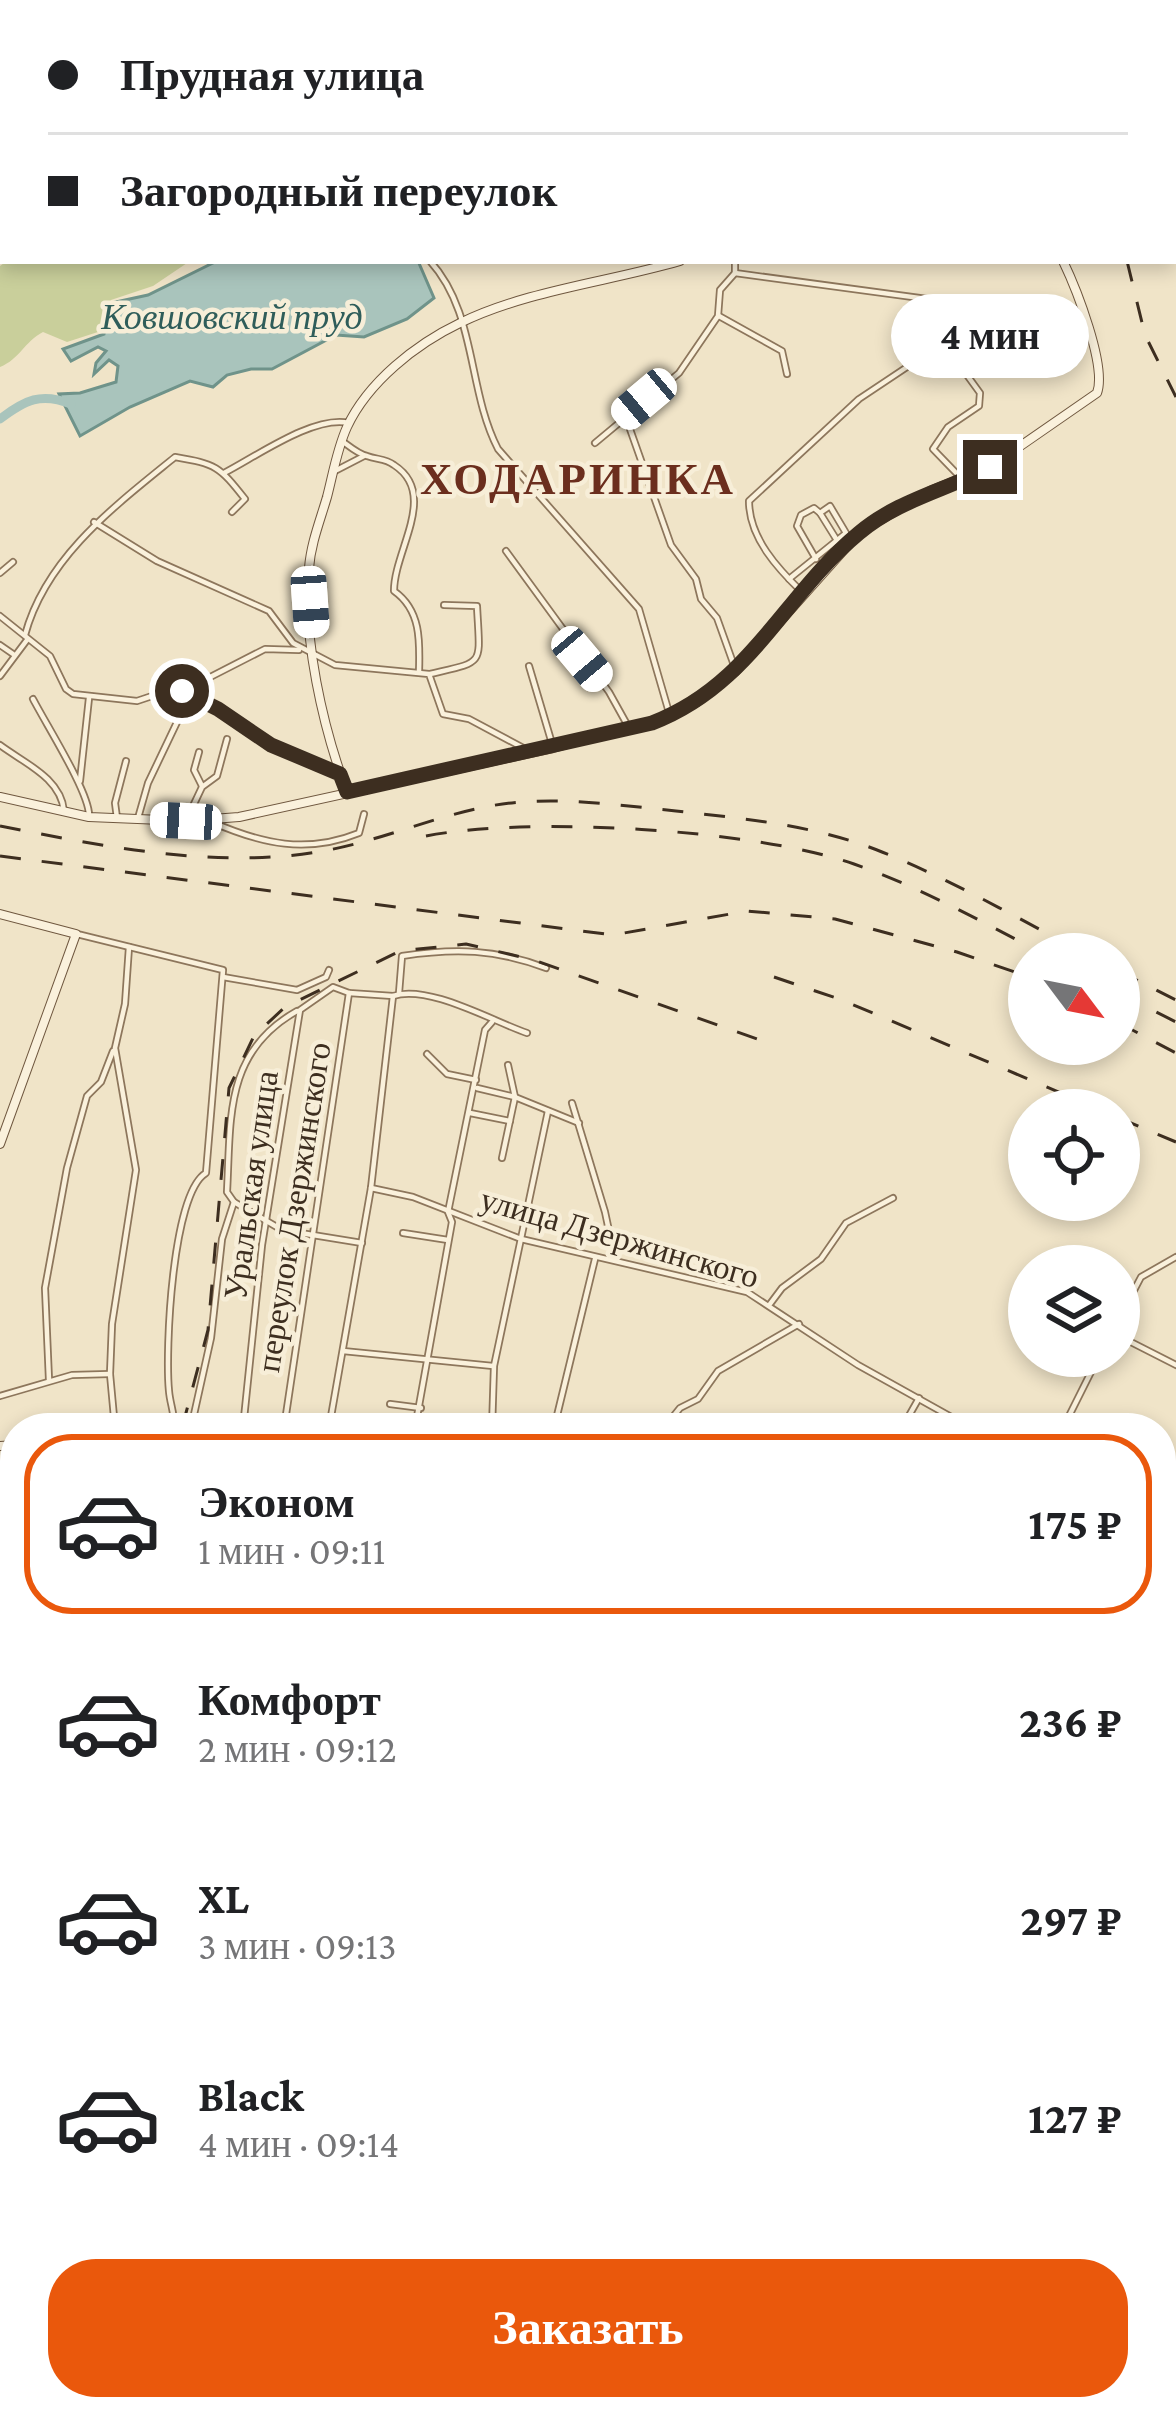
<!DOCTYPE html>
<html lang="ru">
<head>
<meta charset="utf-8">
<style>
  body { margin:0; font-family:"Crimson Pro",serif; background:#f6f6f6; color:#202124; height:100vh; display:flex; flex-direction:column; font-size:45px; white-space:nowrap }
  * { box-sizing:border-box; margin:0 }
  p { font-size:39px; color:#757577 }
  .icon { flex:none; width:66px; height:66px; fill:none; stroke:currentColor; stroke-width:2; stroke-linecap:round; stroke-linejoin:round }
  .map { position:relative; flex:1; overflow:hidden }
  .sheet { position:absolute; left:0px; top:1413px; width:1176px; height:1008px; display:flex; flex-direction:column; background:#fff; border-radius:48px 48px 0 0; box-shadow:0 6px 18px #0003 }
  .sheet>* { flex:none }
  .banner { position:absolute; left:0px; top:0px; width:1176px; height:264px; box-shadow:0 6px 18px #0003; display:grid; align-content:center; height:264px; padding:0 48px; background:#fff }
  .needle { width:78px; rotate:122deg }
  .fabs { position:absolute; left:1008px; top:933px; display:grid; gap:24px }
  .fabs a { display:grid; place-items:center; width:132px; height:132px; border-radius:50%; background:#fff; box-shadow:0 6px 18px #0003; font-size:60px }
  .end { position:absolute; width:54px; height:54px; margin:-27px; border:15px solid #3d2e20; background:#fff; box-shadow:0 0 0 6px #fff }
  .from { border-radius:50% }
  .bubble { position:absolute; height:84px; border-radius:42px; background:#fff; box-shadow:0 6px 18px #0003; font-size:39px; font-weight:700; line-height:84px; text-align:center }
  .car { position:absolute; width:36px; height:72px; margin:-36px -18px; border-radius:15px; box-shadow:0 0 9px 3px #0007; background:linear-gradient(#fff 24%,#345 0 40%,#fff 0 76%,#345 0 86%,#fff 0) }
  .banner b { display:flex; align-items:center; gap:42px; height:114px; font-size:45px }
  .banner b+b { border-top:3px solid #e0e0e0 }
  .banner i { width:30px; height:30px; background:#202124 }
  ul { padding:21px 0 0; list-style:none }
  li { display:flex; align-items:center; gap:36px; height:180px; margin:0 24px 18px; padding:0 24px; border:6px solid transparent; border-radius:48px }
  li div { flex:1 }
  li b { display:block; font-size:45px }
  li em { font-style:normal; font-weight:700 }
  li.selected { border-color:#ea580c }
  li>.icon { width:108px; height:108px; stroke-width:1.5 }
  .cta { display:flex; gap:24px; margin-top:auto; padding:24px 48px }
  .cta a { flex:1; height:138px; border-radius:48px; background:#ea580c; color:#fff; font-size:48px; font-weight:700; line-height:138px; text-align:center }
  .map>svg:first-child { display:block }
  .green { fill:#c9cf9b }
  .water { fill:#a9c4bc; stroke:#6f938a; stroke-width:3 }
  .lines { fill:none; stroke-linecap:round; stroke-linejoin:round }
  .river { stroke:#a9c4bc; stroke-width:9 }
  .street-casing { stroke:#8d765c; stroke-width:8 }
  .secondary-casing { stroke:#6f573f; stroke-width:10 }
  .street { stroke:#faf1dc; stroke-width:4.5 }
  .secondary { stroke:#faf1dc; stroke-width:8 }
  .rail { stroke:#3d2e20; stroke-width:3; stroke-dasharray:21 21; stroke-linecap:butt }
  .route { stroke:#3d2e20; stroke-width:15 }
  .labels { text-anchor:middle; stroke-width:9; stroke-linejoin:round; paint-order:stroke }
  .street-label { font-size:33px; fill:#3d2e20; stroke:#f7eed8 }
  .water-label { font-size:36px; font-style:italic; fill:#2f5d5a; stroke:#f7eed8 }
  .district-label { font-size:45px; font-weight:bold; letter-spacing:3px; fill:#6b2e1e; stroke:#f7eed8 }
</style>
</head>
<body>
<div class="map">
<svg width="1176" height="2421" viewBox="0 0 1176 2421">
  <rect width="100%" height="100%" fill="#f0e4c8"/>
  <path class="green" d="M7,261H190L153,286L111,300L101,331L67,342L43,332C24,342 20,359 0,367V266Z"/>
  <polygon class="water" points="217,261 418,261 434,298 407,319 364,337 336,335 272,369 251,369 227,375 213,387 190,381 130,407 80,436 59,394 80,393 116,382 118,366 109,360 94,374 96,363 106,351 98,347 71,361 63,349 104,334 111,303 148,295"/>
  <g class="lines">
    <g class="river">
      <polyline points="620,3 622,0"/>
      <path d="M0,419C25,400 41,392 71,404"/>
    </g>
    <defs>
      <g id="street">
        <polyline points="843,3 844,0"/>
        <polyline points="0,173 3,172"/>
        <path d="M430,261C477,313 467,389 498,449L639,609L670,716"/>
        <polyline points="735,273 1038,314 1088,333"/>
        <polyline points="719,316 782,351 787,374"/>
        <polyline points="625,415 671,545 696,579 701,599 717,618 736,671"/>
        <path d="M342,441C349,446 358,454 367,456C377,460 385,458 394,465C439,494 394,550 394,591C421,610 420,641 419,672"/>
        <polyline points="595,443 679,373 718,316 720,290 735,273 735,261"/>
        <polyline points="333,472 364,456"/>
        <path d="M224,473C257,456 314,415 349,423"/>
        <polyline points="820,513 838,542"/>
        <polyline points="94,522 157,561 269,611 293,643 335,665 429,674 443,714 469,719 529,751"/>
        <polyline points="506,551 609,692 629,728"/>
        <polyline points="0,573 13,562"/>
        <polyline points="789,579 846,533 830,506 820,513 814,508 801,515 797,526 816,559"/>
        <path d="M803,593C778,569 749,538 749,501L859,399L928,353L956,360L980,393L979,406L948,427L933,449L962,479"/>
        <polyline points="0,616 50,656 66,689 73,694 137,701 170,690 183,691 218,709 271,745 340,774"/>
        <path d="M25,635C46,557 116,505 175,457C216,464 219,466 245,499L232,512"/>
        <polyline points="0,645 13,654"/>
        <polyline points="529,666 553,747"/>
        <path d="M430,674C486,661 480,667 477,606L444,605"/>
        <polyline points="0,676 27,640"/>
        <polyline points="183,691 265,649 299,650"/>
        <path d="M33,699C47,726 89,792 89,815"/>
        <path d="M0,745C24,763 61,778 64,811"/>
        <polyline points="199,752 194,770 202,786"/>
        <polyline points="80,781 89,698"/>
        <polyline points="117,818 115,803 126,761"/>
        <polyline points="138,818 148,783 179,718"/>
        <polyline points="186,821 202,787 217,776 227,739"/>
        <path d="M212,822C262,844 307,854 359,833L364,814"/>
        <path d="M77,934L223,970L206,1173C172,1193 165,1351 169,1391C170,1404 175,1414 174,1428"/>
        <polyline points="223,977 297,990 326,977 329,970"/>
        <path d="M399,993L402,956C455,948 496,949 546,968"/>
        <polyline points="427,1054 447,1074 476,1080"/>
        <polyline points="477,1088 515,1097 579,1123"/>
        <polyline points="572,1103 605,1212 615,1259"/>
        <polyline points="470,1113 510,1121"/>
        <polyline points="502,1158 515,1097 508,1065"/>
        <polyline points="371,1188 413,1197 521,1239 747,1292 858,1365 971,1428"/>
        <polyline points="234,1202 282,1230 362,1243"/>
        <polyline points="403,1233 448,1240"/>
        <polyline points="770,1304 782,1288 821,1259 846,1223 893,1198"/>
        <polyline points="1119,1319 1141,1277 1176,1257"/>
        <polyline points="1119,1336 1176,1365"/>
        <polyline points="343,1351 493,1366"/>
        <polyline points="49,1380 45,1288 67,1168 87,1096 101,1082 113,1051"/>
        <polyline points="0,1396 72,1375 110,1374"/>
        <polyline points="390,1404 421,1408"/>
        <polyline points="115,1428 110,1374 112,1324 136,1170 115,1048 125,1004 129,947"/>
        <path d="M191,1428L211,1338L222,1239L234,1202L227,1192C231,1118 224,1052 297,1011"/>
        <path d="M243,1428L262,1245L300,1010L333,987L349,993L393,996C428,984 492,1021 527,1033"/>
        <polyline points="284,1428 349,993"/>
        <polyline points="329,1428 371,1188 393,996"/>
        <polyline points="415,1428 452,1222 448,1212 485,1030 492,1022"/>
        <polyline points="492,1428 494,1366 548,1111"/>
        <polyline points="554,1428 595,1259"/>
        <polyline points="664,1428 680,1408 698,1399 718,1371 799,1324"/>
        <polyline points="902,1428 919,1398"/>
        <polyline points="1063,1428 1099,1356"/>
        <polyline points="13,1463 15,1452"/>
        <polyline points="0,1508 15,1511"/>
        <polyline points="1161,1525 1176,1515"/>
        <polyline points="1161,1555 1176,1577"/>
        <polyline points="0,1597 15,1607"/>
        <polyline points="0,1637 5,1629 15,1635"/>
        <polyline points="1161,1671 1176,1693"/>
        <polyline points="1161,1690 1176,1681"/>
        <polyline points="0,1742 15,1681"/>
        <polyline points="1161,1808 1169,1820"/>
        <polyline points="1161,1825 1176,1815"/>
        <polyline points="1161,1928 1176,1919"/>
        <polyline points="1161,1980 1176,2005"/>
        <polyline points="1161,2047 1176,2038"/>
        <polyline points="0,2059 15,2069"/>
        <polyline points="1161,2364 1176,2350"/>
        <polyline points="271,2406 283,2421"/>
        <polyline points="410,2406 425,2421"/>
        <polyline points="309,2421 323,2406"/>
        <polyline points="524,2421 540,2406"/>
        <polyline points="1103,2421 1118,2406"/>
      </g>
      <g id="secondary">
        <polyline points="961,0 961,3"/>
        <polyline points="1120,0 1121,3"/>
        <polyline points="1173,104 1176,110"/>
        <path d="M347,792C323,728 302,637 309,568C311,543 320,521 327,497C333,474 337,449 347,427C368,382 416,344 460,323C528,290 608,282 680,261"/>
        <path d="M0,797L89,817L186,821L239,817L553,748L670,716L697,702L736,671L860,532L930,491L990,467L1097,393C1107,366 1076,288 1063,261"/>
        <polyline points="0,914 76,934 0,1144"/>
        <polyline points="0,1446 15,1445"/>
        <polyline points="1161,2201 1176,2187"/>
        <polyline points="1161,2349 1176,2365"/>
        <polyline points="946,2406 960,2421"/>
        <polyline points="411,2407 411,2406"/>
      </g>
    </defs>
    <use href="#street" class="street-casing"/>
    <use href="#secondary" class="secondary-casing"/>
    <use href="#street" class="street"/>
    <use href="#secondary" class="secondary"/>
    <g class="rail">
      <polyline points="1064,0 1066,3"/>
      <polyline points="1173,179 1176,184"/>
      <polyline points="1127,261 1145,335 1176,397"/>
      <path d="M0,826C101,846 215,869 317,852C387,841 451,807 521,802C573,798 625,806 676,811C746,819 816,825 882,852C952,880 1019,919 1086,954"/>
      <path d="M426,836C529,816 754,829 854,864C920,887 982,922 1044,954"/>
      <polyline points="0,856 613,935 747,911 835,919 957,952 1029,977"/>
      <polyline points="1119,971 1176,1000"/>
      <polyline points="774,977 842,1000 1101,1110"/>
      <polyline points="1119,993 1176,1022"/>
      <polyline points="1119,1023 1176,1053"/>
      <polyline points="1119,1118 1176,1142"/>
      <polyline points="182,1428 208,1330 229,1088 254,1036 285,1007 400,951 466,944 534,960 774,1045"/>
      <polyline points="0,2036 15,2014"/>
      <polyline points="0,2116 15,2059"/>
      <polyline points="194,2406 202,2421"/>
      <polyline points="24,2419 24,2406"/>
      <polyline points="597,2421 619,2406"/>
    </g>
  </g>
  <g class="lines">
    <path class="route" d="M182,691L218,709L271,745L340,774L347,792L652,723C751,685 783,596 859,533C898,500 947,490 990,467"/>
  </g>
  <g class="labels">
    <g class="street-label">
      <text transform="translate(250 1185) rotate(-82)" y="12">Уральская улица</text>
      <text transform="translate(293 1207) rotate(-81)" y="12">переулок Дзержинского</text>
      <text transform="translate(620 1237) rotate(16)" y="12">улица Дзержинского</text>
    </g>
    <g class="water-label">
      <text x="232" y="329">Ковшовский пруд</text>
    </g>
    <g class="district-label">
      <text x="578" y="494">ХОДАРИНКА</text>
    </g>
  </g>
</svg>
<div class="fabs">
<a><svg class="needle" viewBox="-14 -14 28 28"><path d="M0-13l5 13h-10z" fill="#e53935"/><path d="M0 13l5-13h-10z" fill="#757577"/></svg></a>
<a><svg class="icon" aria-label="locate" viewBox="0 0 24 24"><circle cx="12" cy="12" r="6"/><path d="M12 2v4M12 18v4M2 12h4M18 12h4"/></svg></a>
<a><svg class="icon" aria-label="layers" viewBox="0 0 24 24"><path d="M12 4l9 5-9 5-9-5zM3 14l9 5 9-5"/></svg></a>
</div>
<i class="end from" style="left:182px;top:691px"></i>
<i class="end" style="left:990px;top:467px"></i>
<div class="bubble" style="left:891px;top:294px;width:198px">4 мин</div>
<i class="car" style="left:644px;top:399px;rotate:230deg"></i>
<i class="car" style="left:310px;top:602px;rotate:176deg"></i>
<i class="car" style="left:582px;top:659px;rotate:140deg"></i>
<i class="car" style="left:186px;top:821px;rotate:273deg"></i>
<div class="banner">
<b><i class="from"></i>Прудная улица</b>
<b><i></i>Загородный переулок</b>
</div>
<section class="sheet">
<ul>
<li class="selected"><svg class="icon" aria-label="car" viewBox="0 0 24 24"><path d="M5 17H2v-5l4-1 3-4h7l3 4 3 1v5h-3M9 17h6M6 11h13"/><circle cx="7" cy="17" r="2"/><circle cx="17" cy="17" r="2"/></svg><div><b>Эконом</b><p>1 мин · 09:11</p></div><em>175 ₽</em></li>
<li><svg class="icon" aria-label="car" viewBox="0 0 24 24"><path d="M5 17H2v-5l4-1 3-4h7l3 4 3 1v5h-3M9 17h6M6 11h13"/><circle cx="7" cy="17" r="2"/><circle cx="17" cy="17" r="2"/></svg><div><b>Комфорт</b><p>2 мин · 09:12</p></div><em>236 ₽</em></li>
<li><svg class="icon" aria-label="car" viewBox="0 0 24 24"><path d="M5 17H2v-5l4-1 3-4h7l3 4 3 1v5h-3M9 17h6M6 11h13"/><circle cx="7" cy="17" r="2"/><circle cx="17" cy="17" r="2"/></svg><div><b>XL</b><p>3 мин · 09:13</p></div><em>297 ₽</em></li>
<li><svg class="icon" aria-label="car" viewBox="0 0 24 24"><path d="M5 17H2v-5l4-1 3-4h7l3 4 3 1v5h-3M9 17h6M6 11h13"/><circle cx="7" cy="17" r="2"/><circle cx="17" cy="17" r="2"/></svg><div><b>Black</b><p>4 мин · 09:14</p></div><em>127 ₽</em></li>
</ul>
<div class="cta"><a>Заказать</a></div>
</section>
</div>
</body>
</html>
